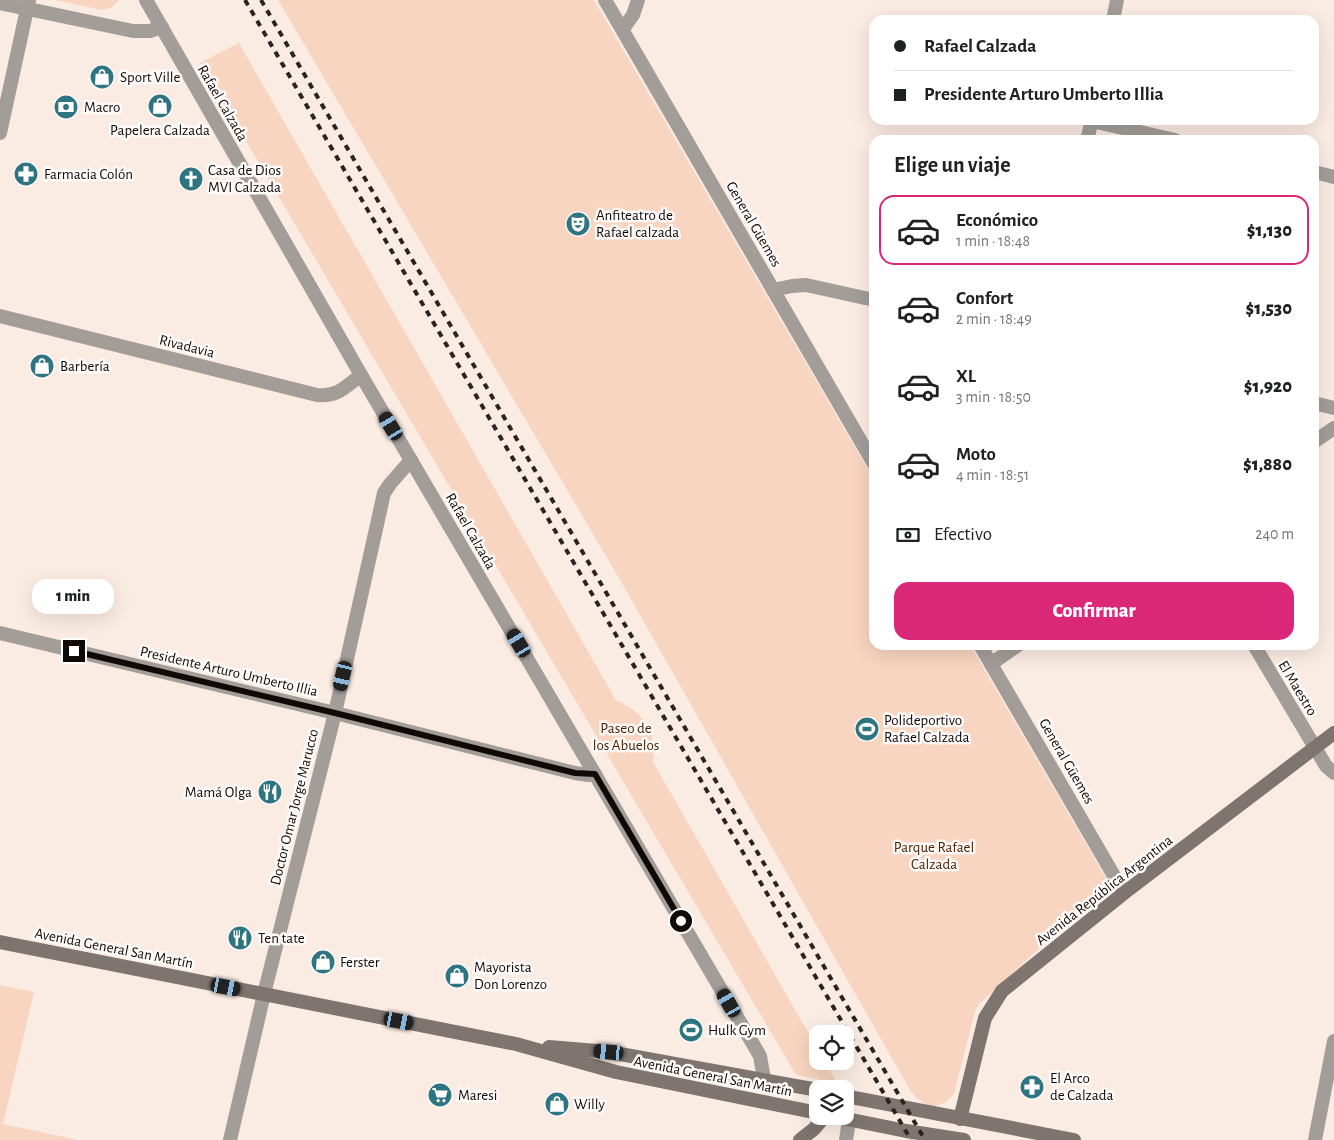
<!DOCTYPE html>
<html lang="es">
<head>
<meta charset="utf-8">
<style>
  body { margin:0; font-family:"Alegreya Sans",sans-serif; background:#f2f2f2; color:#202124; height:100vh; display:flex; flex-direction:column; font-size:19px; white-space:nowrap }
  * { box-sizing:border-box; margin:0 }
  p { font-size:16px; color:#757577 }
  .icon { flex:none; width:28px; height:28px; fill:none; stroke:currentColor; stroke-width:2; stroke-linecap:round; stroke-linejoin:round }
  .map { position:relative; flex:1; overflow:hidden }
  .sheet { position:absolute; left:869px; top:135px; width:450px; height:515px; display:flex; flex-direction:column; background:#fff; border-radius:15px; box-shadow:0 5px 20px #0002 }
  .sheet>* { flex:none }
  .hud { position:absolute; left:869px; top:15px; width:450px; height:110px; border-radius:15px; box-shadow:0 5px 20px #0002; display:grid; align-content:center; height:110px; padding:0 25px; background:#fff }
  .buttons { position:absolute; left:809px; top:1025px; display:grid; gap:10px }
  .buttons a { display:grid; place-items:center; width:45px; height:45px; border-radius:10px; background:#fff; box-shadow:0 5px 20px #0002; font-size:25px }
  .end { position:absolute; width:22px; height:22px; margin:-11px; border:6px solid #0f0a08; background:#fff; box-shadow:0 0 0 2px #fff }
  .from { border-radius:50% }
  .bubble { position:absolute; height:35px; border-radius:15px; background:#fff; box-shadow:0 5px 20px #0002; font-size:16px; font-weight:800; line-height:35px; text-align:center }
  .car { position:absolute; width:15px; height:30px; margin:-15px -8px; border-radius:6px; box-shadow:0 0 4px 1px #0007; background:linear-gradient(#222 24%,#8ab4d8 0 40%,#222 0 76%,#8ab4d8 0 86%,#222 0) }
  .hud b { display:flex; align-items:center; gap:18px; height:48px; font-size:19px }
  .hud b+b { border-top:1px solid #e0e0e0 }
  .hud i { width:12px; height:12px; background:#202124 }
  ul { padding:0; list-style:none }
  li { display:flex; align-items:center; gap:15px; height:70px; margin:0 10px 8px; padding:0 15px; border:2px solid transparent; border-radius:15px }
  li div { flex:1 }
  li b { display:block; font-size:19px }
  li em { font-style:normal; font-weight:800 }
  li.on { border-color:#db2777 }
  li>.icon { width:45px; height:45px; stroke-width:1.5 }
  h2 { padding:0 25px; font-size:22px; line-height:60px }
  .pay { display:flex; align-items:center; gap:12px; height:55px; padding:0 25px; font-size:19px }
  .pay p { margin-inline-start:auto }
  .primary-button { display:flex; gap:10px; margin-top:auto; padding:10px 25px }
  .primary-button a { flex:1; height:58px; border-radius:15px; background:#db2777; color:#fff; font-size:20px; font-weight:800; line-height:58px; text-align:center }
  .map>svg:first-child { display:block }
  .green { fill:#f7d5c0 }
  .lines { fill:none; stroke-linecap:round; stroke-linejoin:round }
  .minor { stroke:#a39d99; stroke-width:14 }
  .secondary { stroke:#7e7570; stroke-width:14 }
  .rail { stroke:#292321; stroke-width:4; stroke-dasharray:6 6; stroke-linecap:butt }
  .route { stroke:#0f0a08; stroke-width:6 }
  .labels { text-anchor:middle; stroke-width:5; stroke-linejoin:round; paint-order:stroke }
  .poi-label { font-size:15px; fill:#0f0a08; stroke:#fffbfa; text-anchor:start }
  .street-label { font-size:15px; fill:#0f0a08; stroke:#fffbfa }
  .park-label { font-size:15px; fill:#4d2200; stroke:#fffbfa }
</style>
</head>
<body>
<div class="map">
<svg width="1334" height="1140" viewBox="0 0 1334 1140">
  <rect width="100%" height="100%" fill="#fbece3"/>
  <g class="green">
    <polygon points="54,0 119,0 111,8 102,10"/>
    <path d="M278,0H594L874,480V645H970L1106,878L1105,884L1095,897L979,1004L975,1011L954,1094C938,1112 924,1109 910,1090L616,573Z"/>
    <path d="M239,43L616,700C645,714 656,730 653,762L817,1048L818,1061H825L837,1083L796,1075L200,63Z"/>
    <polygon points="0,985 34,992 3,1124 78,1140 0,1140"/>
  </g>
  <g class="lines">
    <g class="minor">
      <polyline points="146,0 361,375 760,1056 764,1079"/>
      <polyline points="605,0 874,464"/>
      <polyline points="0,3 133,31 150,31 162,27"/>
      <polyline points="1113,20 1117,0"/>
      <polyline points="623,29 633,15 638,0"/>
      <polyline points="1092,121 1175,140"/>
      <polyline points="0,133 29,0"/>
      <polyline points="1087,140 1092,120"/>
      <polyline points="1314,172 1334,177"/>
      <polyline points="773,290 792,286 806,285 874,300"/>
      <path d="M0,316L317,395C338,397 345,387 361,375"/>
      <polyline points="1314,403 1334,408"/>
      <polyline points="1314,442 1334,428"/>
      <polyline points="0,633 335,713 575,773 588,775 595,774"/>
      <polyline points="980,645 1124,893"/>
      <polyline points="1254,645 1326,766 1334,773"/>
      <polyline points="991,664 1018,645"/>
      <polyline points="230,1140 264,994 335,713 384,493 390,484 411,460"/>
      <polyline points="846,1140 849,1120"/>
      <polyline points="1315,1140 1334,1041"/>
    </g>
    <g class="secondary">
      <polyline points="0,942 516,1044 616,1072 818,1113"/>
      <polyline points="549,1047 609,1052 818,1090"/>
      <polyline points="845,1096 1074,1140"/>
      <polyline points="832,1116 906,1131 964,1140"/>
      <polyline points="960,1119 985,1018 1002,991 1124,893 1334,733"/>
      <polyline points="800,1140 814,1129 825,1116"/>
    </g>
    <g class="rail">
      <polyline points="245,0 911,1140"/>
      <polyline points="261,0 925,1140"/>
    </g>
  </g>
  <g class="lines">
    <polyline class="route" points="74,651 335,713 575,773 595,774 681,921"/>
  </g>
  <defs>
    <symbol id="shop-disc" viewBox="-11 -11 22 22"><circle r="9.5" fill="#2e7581" stroke="#fffbfa"/><path d="M-5-2.5h2.3a2.7 3.5 0 0 1 5.4 0H5L5.5 6h-11ZM-1.5-2.5h3a1.5 2.3 0 0 0-3 0Z" fill="#fff"/></symbol>
    <symbol id="bank-disc" viewBox="-11 -11 22 22"><circle r="9.5" fill="#2e7581" stroke="#fffbfa"/><path d="M-6-4H6V4H-6ZM0-2.3a2.3 2.3 0 1 0 0 4.6a2.3 2.3 0 1 0 0-4.6Z" fill="#fff"/></symbol>
    <symbol id="pharmacy-disc" viewBox="-11 -11 22 22"><circle r="9.5" fill="#2e7581" stroke="#fffbfa"/><path d="M-2-6h4v4h4v4h-4v4h-4v-4h-4v-4h4Z" fill="#fff"/></symbol>
    <symbol id="church-disc" viewBox="-11 -11 22 22"><circle r="9.5" fill="#2e7581" stroke="#fffbfa"/><path d="M-1.2-6h2.4v3.5h3.3v2.4h-3.3V6h-2.4V-.1h-3.3v-2.4h3.3Z" fill="#fff"/></symbol>
    <symbol id="theatre-disc" viewBox="-11 -11 22 22"><circle r="9.5" fill="#2e7581" stroke="#fffbfa"/><path d="M-5-5.5Q0-4 5-5.5V0Q5 5 0 6Q-5 5-5 0ZM-3.3-2.5H-1v1.5H-3.3ZM1-2.5H3.3v1.5H1ZM-2.8 1Q0 5.5 2.8 1Z" fill="#fff"/></symbol>
    <symbol id="stadium-disc" viewBox="-11 -11 22 22"><circle r="9.5" fill="#2e7581" stroke="#fffbfa"/><path d="M0-5a6.5 5 0 1 0 0 10a6.5 5 0 1 0 0-10ZM-3.5-1.8h7v3.6h-7Z" fill="#fff"/></symbol>
    <symbol id="restaurant-disc" viewBox="-11 -11 22 22"><circle r="9.5" fill="#2e7581" stroke="#fffbfa"/><path d="M-5-6h1v4h1v-4h1v4h1v-4h1v5L-1.5 .5V6h-2V.5L-5-1ZM5-6V6H3V1.5H1.5Q1.5-4 5-6Z" fill="#fff"/></symbol>
    <symbol id="supermarket-disc" viewBox="-11 -11 22 22"><circle r="9.5" fill="#2e7581" stroke="#fffbfa"/><path d="M-6-5.5h2.5l.6 2H6L4.5 2H-2.5L-4.4-4H-6ZM-1.5 3.2a1.3 1.3 0 1 0 .1 0ZM3 3.2a1.3 1.3 0 1 0 .1 0Z" fill="#fff"/></symbol>
  </defs>
  <g fill-rule="evenodd">
    <use href="#shop-disc" x="88" y="63" width="28" height="28"/>
    <use href="#shop-disc" x="146" y="92" width="28" height="28"/>
    <use href="#bank-disc" x="52" y="93" width="28" height="28"/>
    <use href="#pharmacy-disc" x="12" y="160" width="28" height="28"/>
    <use href="#church-disc" x="177" y="165" width="28" height="28"/>
    <use href="#theatre-disc" x="564" y="210" width="28" height="28"/>
    <use href="#shop-disc" x="28" y="352" width="28" height="28"/>
    <use href="#stadium-disc" x="853" y="715" width="28" height="28"/>
    <use href="#restaurant-disc" x="256" y="778" width="28" height="28"/>
    <use href="#restaurant-disc" x="226" y="924" width="28" height="28"/>
    <use href="#shop-disc" x="309" y="948" width="28" height="28"/>
    <use href="#shop-disc" x="443" y="962" width="28" height="28"/>
    <use href="#stadium-disc" x="677" y="1016" width="28" height="28"/>
    <use href="#pharmacy-disc" x="1018" y="1073" width="28" height="28"/>
    <use href="#supermarket-disc" x="426" y="1081" width="28" height="28"/>
    <use href="#shop-disc" x="543" y="1090" width="28" height="28"/>
  </g>
  <g class="labels">
    <g class="poi-label">
      <text x="120" y="82">Sport Ville</text>
      <text x="84" y="112">Macro</text>
      <text x="160" y="135" text-anchor="middle">Papelera Calzada</text>
      <text x="208" y="175">Casa de Dios<tspan x="208" dy="17">MVI Calzada</tspan></text>
      <text x="44" y="179">Farmacia Colón</text>
      <text x="596" y="220">Anfiteatro de<tspan x="596" dy="17">Rafael calzada</tspan></text>
      <text x="60" y="371">Barbería</text>
      <text x="884" y="725">Polideportivo<tspan x="884" dy="17">Rafael Calzada</tspan></text>
      <text x="252" y="797" text-anchor="end">Mamá Olga</text>
      <text x="258" y="943">Ten tate</text>
      <text x="340" y="967">Ferster</text>
      <text x="474" y="972">Mayorista<tspan x="474" dy="17">Don Lorenzo</tspan></text>
      <text x="708" y="1035">Hulk Gym</text>
      <text x="1050" y="1083">El Arco<tspan x="1050" dy="17">de Calzada</tspan></text>
      <text x="458" y="1100">Maresi</text>
      <text x="574" y="1109">Willy</text>
    </g>
    <g class="street-label">
      <text transform="translate(223 103) rotate(60)" y="5">Rafael Calzada</text>
      <text transform="translate(754 224) rotate(60)" y="5">General Güemes</text>
      <text transform="translate(187 346) rotate(14)" y="5">Rivadavia</text>
      <text transform="translate(471 531) rotate(60)" y="5">Rafael Calzada</text>
      <text transform="translate(229 671) rotate(13)" y="5">Presidente Arturo Umberto Illia</text>
      <text transform="translate(1298 688) rotate(59)" y="5">El Maestro</text>
      <text transform="translate(1067 761) rotate(60)" y="5">General Güemes</text>
      <text transform="translate(294 807) rotate(-76)" y="5">Doctor Omar Jorge Marucco</text>
      <text transform="translate(1104 890) rotate(-38)" y="5">Avenida República Argentina</text>
      <text transform="translate(114 948) rotate(11)" y="5">Avenida General San Martín</text>
      <text transform="translate(713 1076) rotate(11)" y="5">Avenida General San Martín</text>
    </g>
    <g class="park-label">
      <text x="626" y="733">Paseo de<tspan x="626" dy="17">los Abuelos</tspan></text>
      <text x="934" y="852">Parque Rafael<tspan x="934" dy="17">Calzada</tspan></text>
    </g>
  </g>
</svg>
<div class="buttons">
<a><svg class="icon" aria-label="locate" viewBox="0 0 24 24"><circle cx="12" cy="12" r="6"/><path d="M12 2v4M12 18v4M2 12h4M18 12h4"/></svg></a>
<a><svg class="icon" aria-label="layers" viewBox="0 0 24 24"><path d="M12 4l9 5-9 5-9-5zM3 14l9 5 9-5"/></svg></a>
</div>
<i class="end from" style="left:681px;top:921px"></i>
<i class="end" style="left:74px;top:651px"></i>
<div class="bubble" style="left:32px;top:579px;width:82px">1 min</div>
<i class="car" style="left:391px;top:426px;rotate:329deg"></i>
<i class="car" style="left:519px;top:643px;rotate:329deg"></i>
<i class="car" style="left:343px;top:676px;rotate:193deg"></i>
<i class="car" style="left:226px;top:987px;rotate:101deg"></i>
<i class="car" style="left:729px;top:1003px;rotate:330deg"></i>
<i class="car" style="left:399px;top:1021px;rotate:101deg"></i>
<i class="car" style="left:609px;top:1052px;rotate:275deg"></i>
<div class="hud">
<b><i class="from"></i>Rafael Calzada</b>
<b><i></i>Presidente Arturo Umberto Illia</b>
</div>
<section class="sheet">
<h2>Elige un viaje</h2>
<ul>
<li class="on"><svg class="icon" aria-label="car" viewBox="0 0 24 24"><path d="M5 17H2v-5l4-1 3-4h7l3 4 3 1v5h-3M9 17h6M6 11h13"/><circle cx="7" cy="17" r="2"/><circle cx="17" cy="17" r="2"/></svg><div><b>Económico</b><p>1 min · 18:48</p></div><em>$1,130</em></li>
<li><svg class="icon" aria-label="car" viewBox="0 0 24 24"><path d="M5 17H2v-5l4-1 3-4h7l3 4 3 1v5h-3M9 17h6M6 11h13"/><circle cx="7" cy="17" r="2"/><circle cx="17" cy="17" r="2"/></svg><div><b>Confort</b><p>2 min · 18:49</p></div><em>$1,530</em></li>
<li><svg class="icon" aria-label="car" viewBox="0 0 24 24"><path d="M5 17H2v-5l4-1 3-4h7l3 4 3 1v5h-3M9 17h6M6 11h13"/><circle cx="7" cy="17" r="2"/><circle cx="17" cy="17" r="2"/></svg><div><b>XL</b><p>3 min · 18:50</p></div><em>$1,920</em></li>
<li><svg class="icon" aria-label="car" viewBox="0 0 24 24"><path d="M5 17H2v-5l4-1 3-4h7l3 4 3 1v5h-3M9 17h6M6 11h13"/><circle cx="7" cy="17" r="2"/><circle cx="17" cy="17" r="2"/></svg><div><b>Moto</b><p>4 min · 18:51</p></div><em>$1,880</em></li>
</ul>
<div class="pay"><svg class="icon" aria-label="cash" viewBox="0 0 24 24"><path d="M3 7h18v10H3z"/><circle cx="12" cy="12" r="2"/></svg>Efectivo<p>240 m</p></div>
<div class="primary-button"><a>Confirmar</a></div>
</section>
</div>
</body>
</html>
